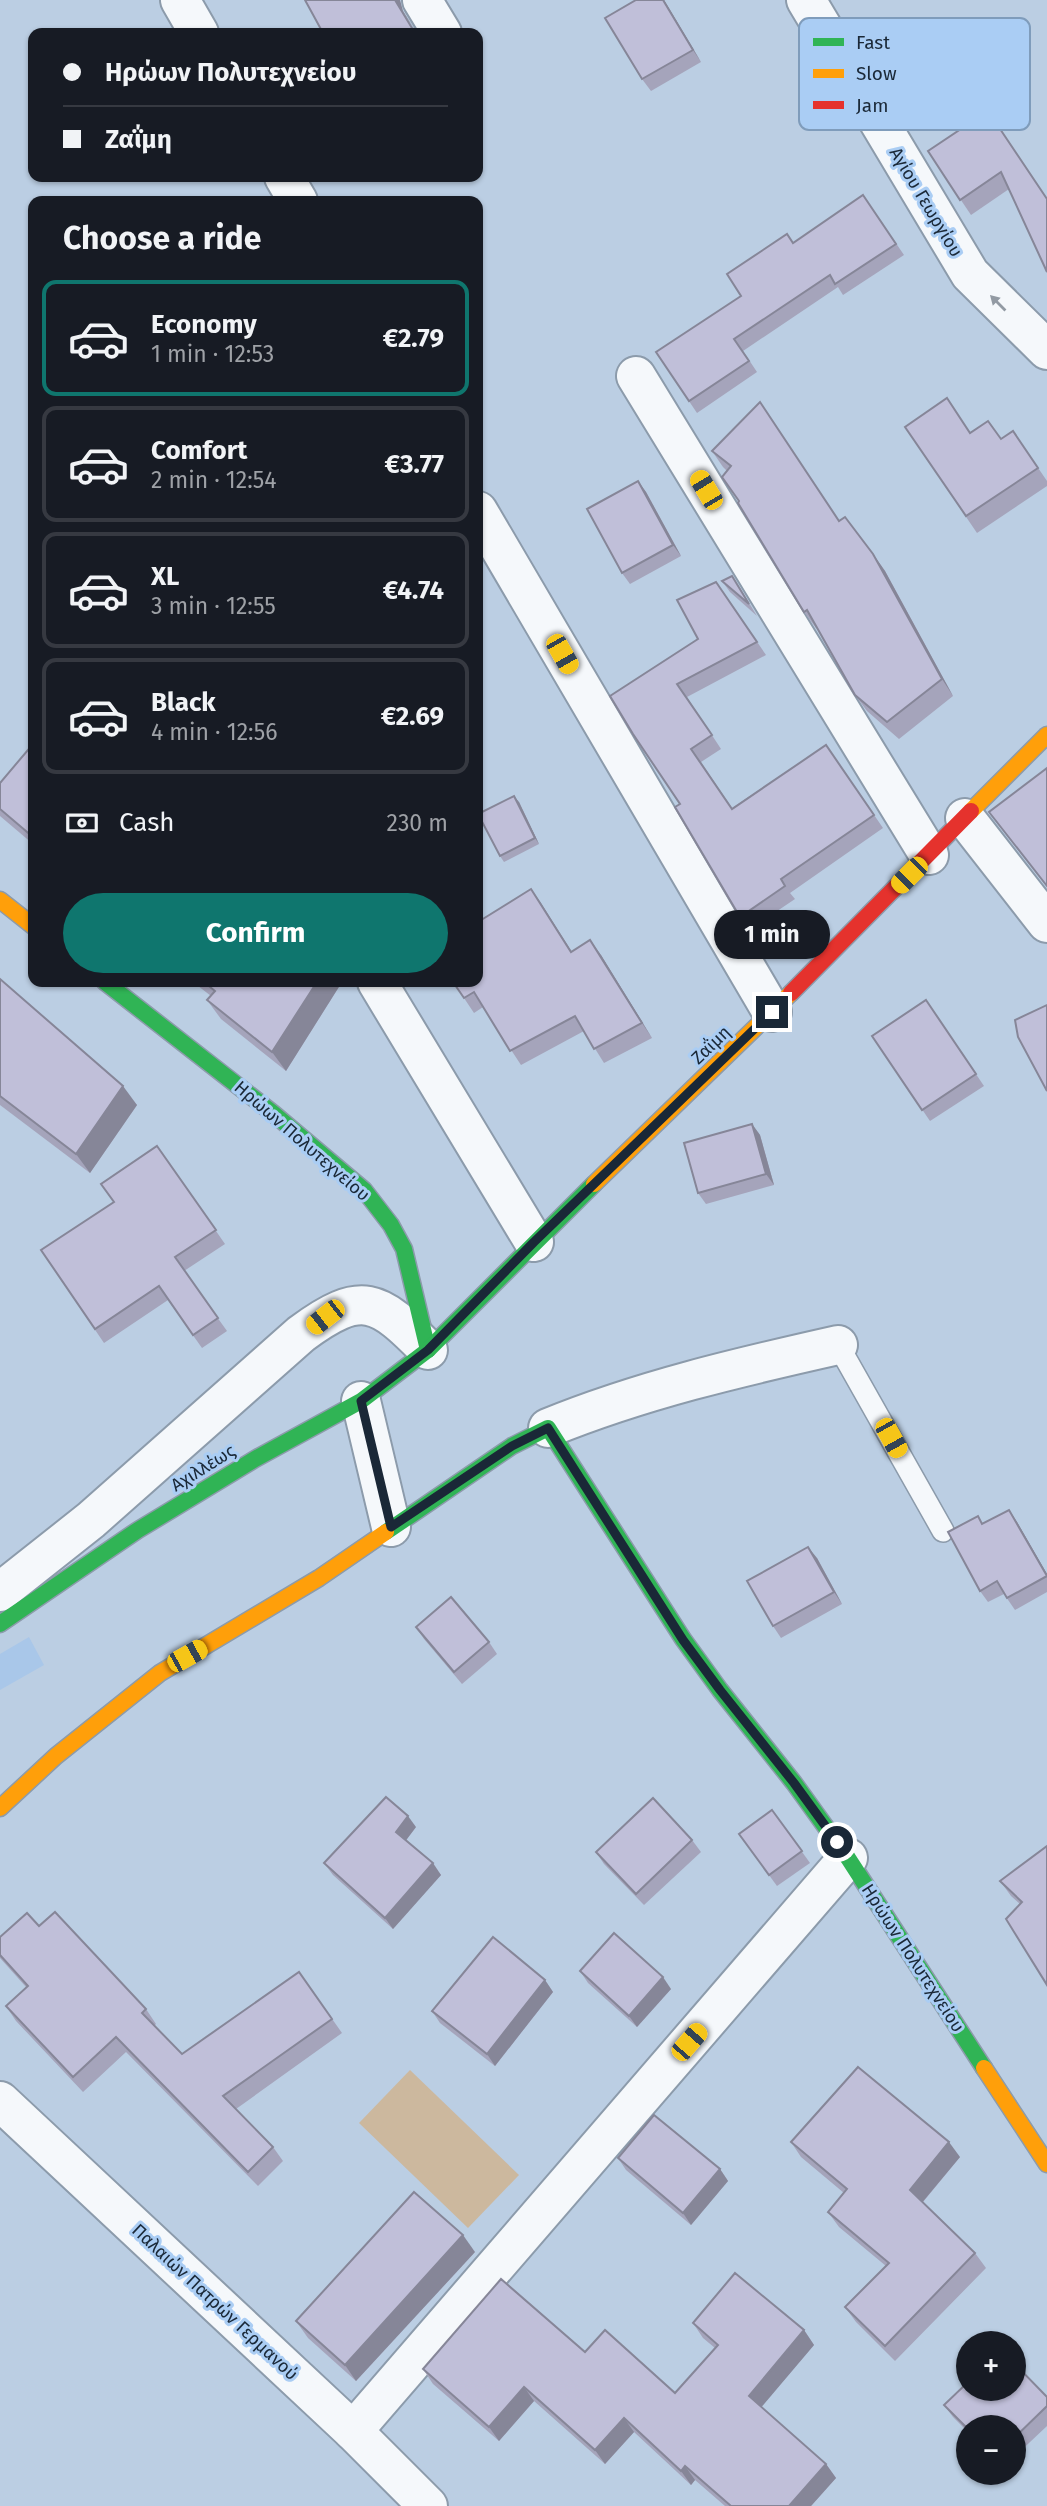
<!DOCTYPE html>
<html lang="en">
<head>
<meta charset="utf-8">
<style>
  body { margin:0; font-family:"Fira Sans",sans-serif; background:#20242c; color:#f1f3f6; height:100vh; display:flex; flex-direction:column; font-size:26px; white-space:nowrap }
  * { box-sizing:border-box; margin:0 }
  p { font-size:23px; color:#9ea1a6 }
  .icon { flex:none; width:38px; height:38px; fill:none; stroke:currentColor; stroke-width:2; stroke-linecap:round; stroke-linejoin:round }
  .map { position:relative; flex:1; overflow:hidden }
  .details { position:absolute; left:28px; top:196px; width:455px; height:791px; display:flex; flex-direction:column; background:#171b24; border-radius:14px; box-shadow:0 2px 5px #0004 }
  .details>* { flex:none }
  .guide { position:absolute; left:28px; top:28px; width:455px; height:154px; border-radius:14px; box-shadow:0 2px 5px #0004; display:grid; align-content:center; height:154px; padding:0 35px; background:#171b24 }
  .fabs { position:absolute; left:956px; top:2331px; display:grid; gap:14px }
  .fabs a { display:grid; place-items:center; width:70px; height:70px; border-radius:50%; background:#171b24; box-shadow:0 2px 5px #0004; font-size:35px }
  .end { position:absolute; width:32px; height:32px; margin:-16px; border:9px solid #1a2837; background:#fff; box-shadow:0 0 0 4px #fff }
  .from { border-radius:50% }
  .bubble { position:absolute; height:49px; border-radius:24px; background:#171b24; box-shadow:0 2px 5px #0004; font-size:23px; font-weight:700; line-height:49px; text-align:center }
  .car { position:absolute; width:21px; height:42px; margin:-21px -10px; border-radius:9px; box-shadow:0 0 5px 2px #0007; background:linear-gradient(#f5c518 24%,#345 0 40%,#f5c518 0 76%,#345 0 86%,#f5c518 0) }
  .guide b { display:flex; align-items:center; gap:24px; height:66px; font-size:26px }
  .guide b+b { border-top:2px solid #363941 }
  .guide i { width:18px; height:18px; background:#f1f3f6 }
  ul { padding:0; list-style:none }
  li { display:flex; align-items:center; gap:21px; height:116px; margin:0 14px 10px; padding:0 21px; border:4px solid #363941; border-radius:14px }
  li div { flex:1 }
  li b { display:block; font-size:26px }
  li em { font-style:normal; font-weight:700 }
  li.on { border-color:#0f766e }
  li>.icon { width:63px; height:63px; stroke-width:1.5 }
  h2 { padding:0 35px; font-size:32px; line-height:84px }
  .pay { display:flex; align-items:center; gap:18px; height:77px; padding:0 35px; font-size:26px }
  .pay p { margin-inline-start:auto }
  .button { display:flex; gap:14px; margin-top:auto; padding:14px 35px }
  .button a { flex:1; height:80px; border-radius:42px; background:#0f766e; color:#fff; font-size:28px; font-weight:700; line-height:80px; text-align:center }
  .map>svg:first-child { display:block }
  .built { fill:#a9c7e9 }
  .green { fill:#ccb89e }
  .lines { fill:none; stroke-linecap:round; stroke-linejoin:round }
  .lane-casing { stroke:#8c9bab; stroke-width:24 }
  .street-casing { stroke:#8c9bab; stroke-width:42 }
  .fast-casing { stroke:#8c9bab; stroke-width:19 }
  .slow-casing { stroke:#8c9bab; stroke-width:19 }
  .jam-casing { stroke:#8c9bab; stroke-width:19 }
  .lane { stroke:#f5f8fb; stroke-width:21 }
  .street { stroke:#f5f8fb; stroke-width:38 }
  .fast { stroke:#30b455; stroke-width:16 }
  .slow { stroke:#ff9f0a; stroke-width:16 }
  .jam { stroke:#e5322d; stroke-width:16 }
  .wall { fill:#a5a4bb }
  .shaded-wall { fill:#868698 }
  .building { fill:#c0bfd9; stroke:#868698; stroke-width:2 }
  .oneway { fill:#929aa3 }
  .route { stroke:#1a2837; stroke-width:9 }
  .labels { text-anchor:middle; stroke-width:6; stroke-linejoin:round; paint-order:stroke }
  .street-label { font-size:18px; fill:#1a2837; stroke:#aacdf4 }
  .key { fill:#aacdf4; stroke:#7f9cbb; stroke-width:2 }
  .key-label { font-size:19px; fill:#1a2837 }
</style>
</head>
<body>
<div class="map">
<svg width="1047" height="2506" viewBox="0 0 1047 2506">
  <rect width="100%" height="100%" fill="#bbcee3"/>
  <polygon class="built" points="29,1637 44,1665 0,1690 0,1654"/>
  <polygon class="green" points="410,2070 519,2175 468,2228 359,2123"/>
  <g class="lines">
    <defs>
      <polyline id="lane" points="838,1345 943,1531"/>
      <g id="street">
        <polyline points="180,0 199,33"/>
        <polyline points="422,0 442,33"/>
        <polyline points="806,0 970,274 1047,350"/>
        <polyline points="284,177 298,201"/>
        <polyline points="636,376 929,855"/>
        <polyline points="478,511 772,1012"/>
        <polyline points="965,818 1047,923"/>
        <polyline points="377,982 534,1242"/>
        <polyline points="361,1401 391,1527"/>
        <path d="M548,1428C641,1390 740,1367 838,1345"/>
        <path d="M0,1592L91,1520L301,1334C362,1289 378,1299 428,1350"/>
        <polyline points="0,2101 353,2431 428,2506"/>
        <polyline points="353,2431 848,1858"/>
      </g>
      <g id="fast">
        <polyline points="105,982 274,1114 364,1190 391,1225 404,1249 428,1350"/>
        <polyline points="386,1532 512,1446 548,1428 683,1639 720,1690 794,1783 848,1858 984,2068"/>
        <polyline points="0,1624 138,1530 255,1459 361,1401 428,1350 594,1184"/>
      </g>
      <g id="slow">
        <polyline points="971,811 1047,735"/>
        <polyline points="0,900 33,926"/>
        <polyline points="594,1184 791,993"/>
        <polyline points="0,1808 56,1756 160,1673 319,1578 386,1532"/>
        <polyline points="984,2068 1047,2164"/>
      </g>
      <polyline id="jam" points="791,993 971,811"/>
    </defs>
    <use href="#lane" class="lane-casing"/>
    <use href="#street" class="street-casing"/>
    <use href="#fast" class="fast-casing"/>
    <use href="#slow" class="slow-casing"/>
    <use href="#jam" class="jam-casing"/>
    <use href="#lane" class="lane"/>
    <use href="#street" class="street"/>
    <use href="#fast" class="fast"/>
    <use href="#slow" class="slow"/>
    <use href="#jam" class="jam"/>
  </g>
  <g class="wall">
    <polygon points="664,0 701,62 651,91 642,79"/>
    <polygon points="988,111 1009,189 971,215 928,151"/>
    <polygon points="863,195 904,255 843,295 838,287 743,351 757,372 697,413 656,352 741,296 793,243"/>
    <polygon points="905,427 971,432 1001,439 1013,431 1047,481 1047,486 977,533"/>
    <polygon points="712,451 840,521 873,554 885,571 953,696 899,739 867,711 855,695 817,628 816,628 804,612 739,501 727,471 723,467"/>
    <polygon points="638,481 646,492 681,556 630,584 622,573"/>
    <polygon points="722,581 740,588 757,616 730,592"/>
    <polygon points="716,582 766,655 687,697 721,749 701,762 732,808 826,745 883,828 790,893 795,899 749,930 740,917 680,804 633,734 698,639"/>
    <polygon points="33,744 33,844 0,816 0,783"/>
    <polygon points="1047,768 1047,887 989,812"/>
    <polygon points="519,802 539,844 504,862 500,856"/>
    <polygon points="531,889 572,952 601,955 652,1038 604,1063 584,1031 521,1065 483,1007 474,1013 464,998"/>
    <polygon points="0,979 137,1105 90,1173 0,1105"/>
    <polygon points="193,982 342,982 286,1071 221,1019 207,1000 211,996"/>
    <polygon points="926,1000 984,1086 930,1121 872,1036"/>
    <polygon points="752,1124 760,1135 774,1185 706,1204 698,1193"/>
    <polygon points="157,1146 225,1244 184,1271 227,1331 202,1348 168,1300 104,1343 41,1250 114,1202"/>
    <polygon points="1009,1510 1017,1522 1047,1574 1047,1592 1015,1610 1004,1594 988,1602 980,1591 983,1524"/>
    <polygon points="817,1558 842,1604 781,1638 773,1626"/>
    <polygon points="416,1627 489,1642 497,1654 462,1684 424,1639"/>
    <polygon points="772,1810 810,1863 777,1886 739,1834"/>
    <polygon points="416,1827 406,1840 441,1875 393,1929 333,1875 324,1863"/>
    <polygon points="692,1840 701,1852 644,1905 604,1864 596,1852"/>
    <polygon points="1047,1846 1047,1986 1020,1904 1011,1896 1000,1881"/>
    <polygon points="39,1926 146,2009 156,2024 154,2026 182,2054 299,1972 342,2033 236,2109 273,2147 283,2161 258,2186 126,2052 83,2092 16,2021 6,2006 26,1987 0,1958 0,1937"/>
    <polygon points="580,1971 671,1989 637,2027 588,1983"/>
    <polygon points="545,1980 553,1992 495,2066 440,2023 432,2011"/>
    <polygon points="791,2142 960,2157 923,2202 975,2253 986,2268 895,2361 856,2322 845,2307 886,2266 839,2227 828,2212 844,2193 801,2157"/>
    <polygon points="618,2158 720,2169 728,2181 691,2225 626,2170"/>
    <polygon points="475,2252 356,2381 308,2338 296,2321"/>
    <polygon points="693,2323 804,2330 814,2345 761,2407 826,2464 836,2478 811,2506 725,2506 695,2480 691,2485 634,2432 605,2464 534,2401 499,2441 433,2384 423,2369 585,2352 675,2393 715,2348 703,2338"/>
    <polygon points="1047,2397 1047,2426 1013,2458 1013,2427 968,2427 968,2432 953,2417 944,2405"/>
  </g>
  <g class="shaded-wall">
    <polygon points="395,0 400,0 403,11 417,33"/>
    <polygon points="663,0 664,0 701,62 693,50"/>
    <polygon points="638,481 646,492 681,556 673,545"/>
    <polygon points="873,554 885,571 953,696 942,679"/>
    <polygon points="514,796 519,802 539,844 535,838"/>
    <polygon points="531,889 541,903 581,967 571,952"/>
    <polygon points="590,940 601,955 652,1038 642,1023"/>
    <polygon points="317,982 342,982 286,1071 272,1052"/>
    <polygon points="123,1086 137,1105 90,1173 76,1154"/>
    <polygon points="752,1124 760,1135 774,1185 766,1174"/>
    <polygon points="1009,1510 1017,1522 1047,1574 1047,1576"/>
    <polygon points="808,1547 817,1558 842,1604 834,1592"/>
    <polygon points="408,1816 416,1827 404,1843 396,1832"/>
    <polygon points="433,1863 441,1875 393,1929 385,1918"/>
    <polygon points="663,1977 671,1989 637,2027 629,2016"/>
    <polygon points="545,1980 553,1992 495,2066 487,2054"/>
    <polygon points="949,2142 960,2157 920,2205 910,2190"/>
    <polygon points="720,2169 728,2181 691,2225 683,2213"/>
    <polygon points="463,2235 475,2252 356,2381 345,2365"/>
    <polygon points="804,2330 814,2345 759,2410 749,2396"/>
    <polygon points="524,2387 534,2401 499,2441 489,2427"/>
    <polygon points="624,2418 634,2432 605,2464 595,2450"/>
    <polygon points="826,2464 836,2478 811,2506 789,2506"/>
    <polygon points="685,2466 695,2480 691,2485 681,2471"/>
  </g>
  <g class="building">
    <polygon points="305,0 395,0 412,28 419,33 323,33"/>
    <polygon points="636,0 663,0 693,50 642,79 605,18"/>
    <polygon points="988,111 1047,199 1047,272 1001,172 960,200 928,151"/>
    <polygon points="863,195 896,244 835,284 830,275 734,339 749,361 689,401 656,352 741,296 727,274 787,234 793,243"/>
    <polygon points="947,398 970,433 988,421 1001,439 1013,431 1038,468 966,516 905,427"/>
    <polygon points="760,402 839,521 845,517 873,554 942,679 887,722 855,695 807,610 804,612 738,503 739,501 722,477 731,466 712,451"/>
    <polygon points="638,481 673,545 622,573 587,509"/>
    <polygon points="732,576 749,604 722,581"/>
    <polygon points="716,582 757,642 677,684 712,735 691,749 732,809 826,745 874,815 781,879 785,886 740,917 675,807 680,804 633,734 610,696 698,639 677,600"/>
    <polygon points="33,744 33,837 0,809 0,783"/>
    <polygon points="1047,768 1047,886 989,812"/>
    <polygon points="514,796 535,838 500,856 478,814"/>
    <polygon points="531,889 571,952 590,940 642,1023 594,1049 575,1016 510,1051 474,992 464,998 453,982 478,982 478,922"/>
    <polygon points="0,979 123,1086 76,1154 0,1096"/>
    <polygon points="204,982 317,982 272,1052 207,1000 215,991"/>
    <polygon points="926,1000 976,1074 922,1110 872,1036"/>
    <polygon points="1047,1005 1047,1091 1018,1037 1015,1020"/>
    <polygon points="752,1124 766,1174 698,1193 684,1143"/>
    <polygon points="157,1146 216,1230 175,1257 218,1318 193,1335 159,1286 95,1329 41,1250 114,1202 101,1184"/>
    <polygon points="1009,1510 1047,1576 1007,1598 997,1581 980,1591 948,1532 978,1516 982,1524"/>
    <polygon points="808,1547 834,1592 773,1626 747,1581"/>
    <polygon points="451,1597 489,1642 454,1672 416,1627"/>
    <polygon points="386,1797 408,1816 396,1832 433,1863 385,1918 324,1863"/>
    <polygon points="653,1798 692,1840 636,1894 596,1852"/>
    <polygon points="772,1810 802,1851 769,1875 739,1834"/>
    <polygon points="1047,1846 1047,1985 1006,1919 1022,1902 1000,1881"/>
    <polygon points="55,1912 146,2009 142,2013 182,2054 299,1972 332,2019 223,2096 273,2147 248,2172 116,2037 73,2077 6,2006 28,1986 0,1955 0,1937 27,1913 39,1926"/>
    <polygon points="614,1933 663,1977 629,2016 580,1971"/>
    <polygon points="493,1937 545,1980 487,2054 432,2011"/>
    <polygon points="858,2067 949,2142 910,2190 975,2253 885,2346 845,2307 889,2263 828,2212 847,2189 791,2142"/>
    <polygon points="654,2115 720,2169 683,2213 618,2158"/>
    <polygon points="414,2192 463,2235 345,2365 296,2321"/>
    <polygon points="735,2273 804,2330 749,2396 826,2464 789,2506 731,2506 685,2466 681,2471 624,2418 595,2450 524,2387 489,2427 423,2369 501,2279 585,2352 605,2330 675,2393 718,2345 693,2323"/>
    <polygon points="1013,2362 1047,2397 1047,2406 1013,2439 1013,2427 968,2427 968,2429 944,2405 968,2382 968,2389 1013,2389"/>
  </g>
  <defs><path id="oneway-solid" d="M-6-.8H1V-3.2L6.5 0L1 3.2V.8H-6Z" transform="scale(1.75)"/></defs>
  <use class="oneway" href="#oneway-solid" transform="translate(998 303) rotate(-135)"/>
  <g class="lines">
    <polyline class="route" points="772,1012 534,1242 428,1350 361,1401 391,1527 512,1446 548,1428 683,1640 720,1690 794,1783 837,1842"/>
  </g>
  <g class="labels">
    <g class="street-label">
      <text transform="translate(926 202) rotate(59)" y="6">Αγίου Γεωργίου</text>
      <text transform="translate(711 1045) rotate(-44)" y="6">Ζαΐμη</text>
      <text transform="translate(302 1141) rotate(41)" y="6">Ηρώων Πολυτεχνείου</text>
      <text transform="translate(203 1468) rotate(-32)" y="6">Αχιλλέως</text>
      <text transform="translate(913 1958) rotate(57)" y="6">Ηρώων Πολυτεχνείου</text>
      <text transform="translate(215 2302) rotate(43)" y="6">Παλαιών Πατρών Γερμανού</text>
    </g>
  </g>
  <rect x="799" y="18" width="231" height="112" rx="10" class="key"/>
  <rect x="813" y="38" width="31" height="8" fill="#30b455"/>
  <rect x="813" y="69" width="31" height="9" fill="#ff9f0a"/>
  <rect x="813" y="101" width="31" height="8" fill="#e5322d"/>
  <g class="key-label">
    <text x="856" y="49">Fast</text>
    <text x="856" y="80">Slow</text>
    <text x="856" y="112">Jam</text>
  </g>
</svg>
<div class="fabs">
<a>+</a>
<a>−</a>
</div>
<i class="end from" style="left:837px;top:1842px"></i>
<i class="end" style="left:772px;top:1012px"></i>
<div class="bubble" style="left:714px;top:910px;width:116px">1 min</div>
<i class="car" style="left:706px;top:490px;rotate:329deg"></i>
<i class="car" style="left:562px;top:654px;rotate:150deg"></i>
<i class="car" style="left:909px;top:875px;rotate:225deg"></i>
<i class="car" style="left:325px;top:1317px;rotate:232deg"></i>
<i class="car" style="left:891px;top:1438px;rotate:151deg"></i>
<i class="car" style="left:187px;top:1656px;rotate:61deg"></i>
<i class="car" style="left:689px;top:2042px;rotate:41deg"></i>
<div class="guide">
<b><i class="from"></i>Ηρώων Πολυτεχνείου</b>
<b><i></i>Ζαΐμη</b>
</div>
<section class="details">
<h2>Choose a ride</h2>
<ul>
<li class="on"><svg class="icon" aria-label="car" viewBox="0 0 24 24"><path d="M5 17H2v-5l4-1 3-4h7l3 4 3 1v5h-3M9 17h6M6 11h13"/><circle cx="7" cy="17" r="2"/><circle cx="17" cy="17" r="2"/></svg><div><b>Economy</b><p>1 min · 12:53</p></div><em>€2.79</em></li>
<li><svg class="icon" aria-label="car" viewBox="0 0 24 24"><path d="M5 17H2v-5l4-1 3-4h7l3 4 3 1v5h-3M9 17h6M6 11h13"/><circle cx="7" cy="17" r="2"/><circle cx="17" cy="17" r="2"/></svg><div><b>Comfort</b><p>2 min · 12:54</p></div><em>€3.77</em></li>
<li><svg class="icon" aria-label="car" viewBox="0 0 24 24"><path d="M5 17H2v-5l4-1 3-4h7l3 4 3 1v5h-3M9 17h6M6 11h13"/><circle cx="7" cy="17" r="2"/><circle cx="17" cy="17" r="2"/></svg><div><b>XL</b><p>3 min · 12:55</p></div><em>€4.74</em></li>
<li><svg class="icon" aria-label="car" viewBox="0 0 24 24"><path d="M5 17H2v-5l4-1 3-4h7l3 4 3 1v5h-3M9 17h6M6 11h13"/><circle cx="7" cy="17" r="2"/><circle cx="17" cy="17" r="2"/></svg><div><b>Black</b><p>4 min · 12:56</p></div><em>€2.69</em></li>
</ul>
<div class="pay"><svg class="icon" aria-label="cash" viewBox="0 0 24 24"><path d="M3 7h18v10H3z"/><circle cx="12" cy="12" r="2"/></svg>Cash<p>230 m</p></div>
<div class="button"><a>Confirm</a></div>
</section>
</div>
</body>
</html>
